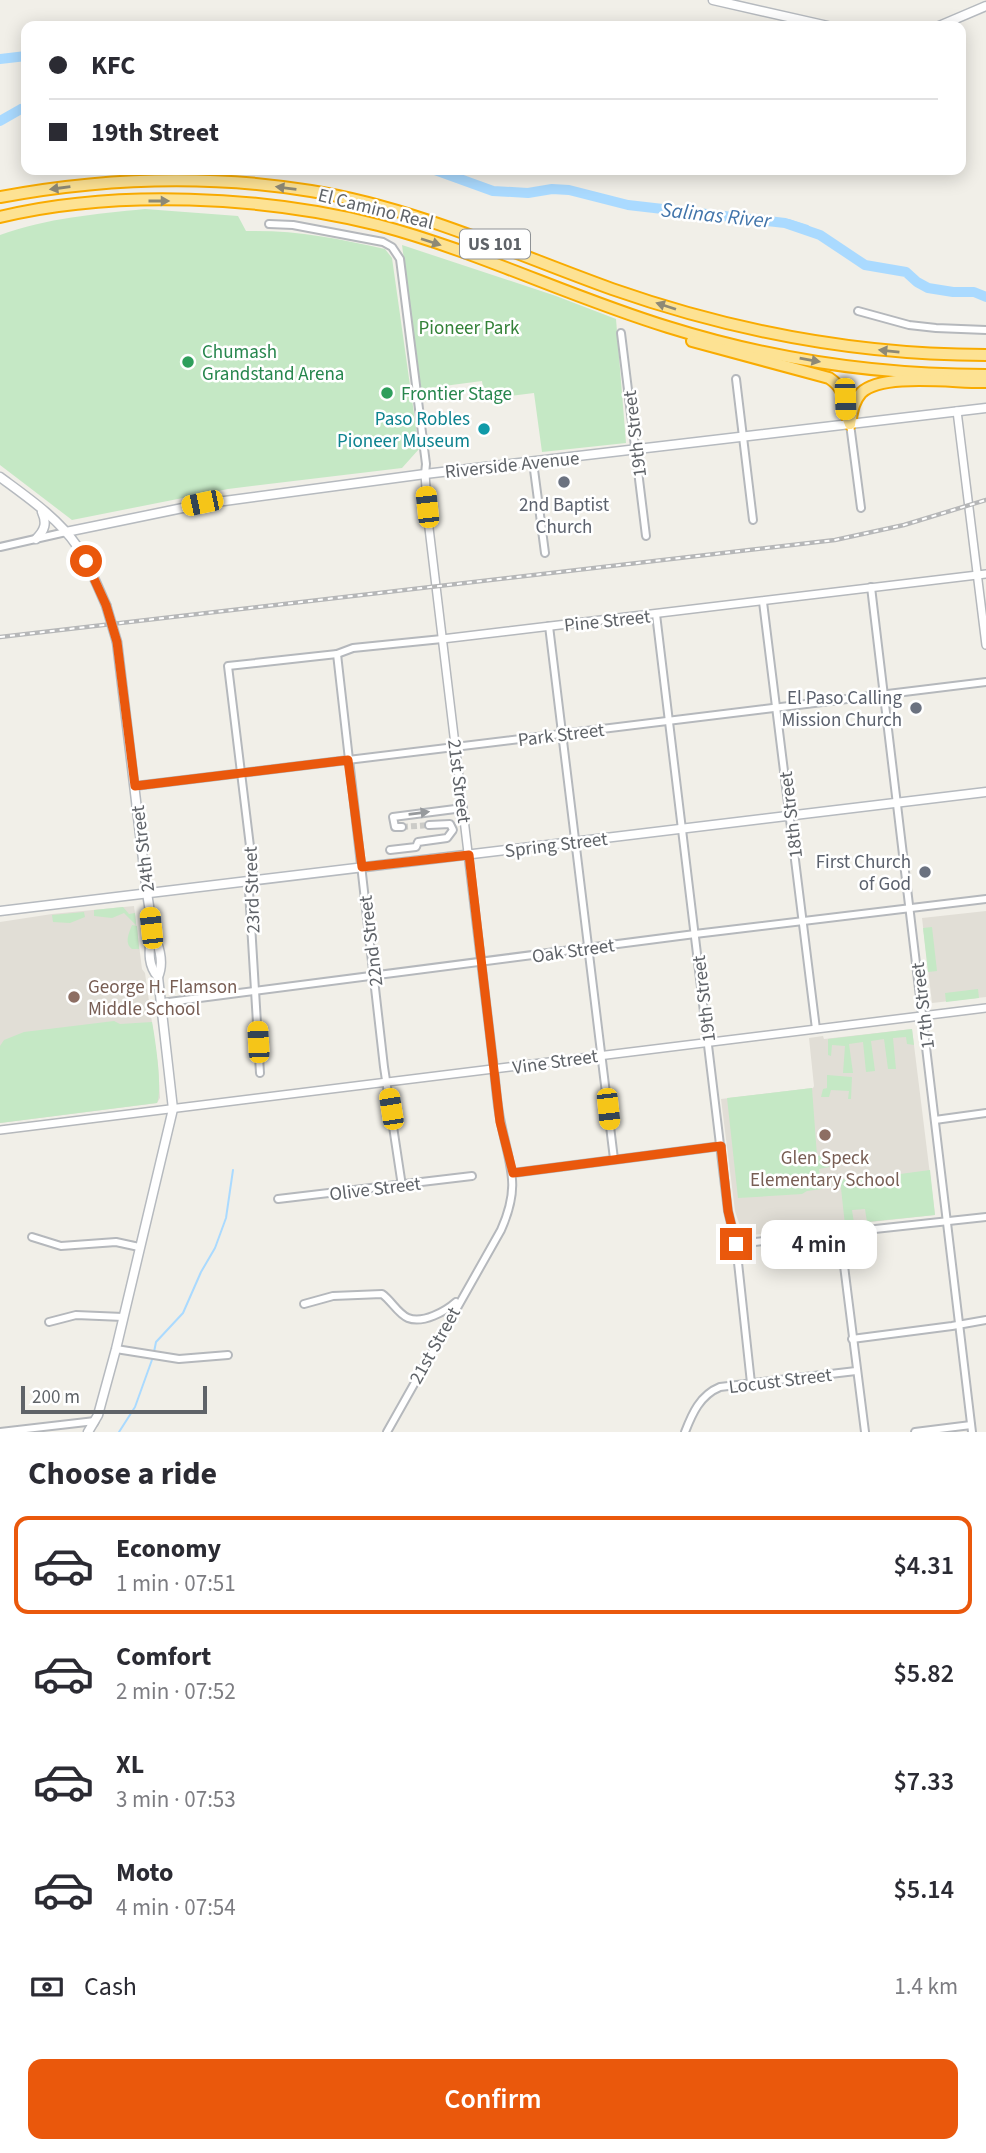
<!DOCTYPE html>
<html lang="en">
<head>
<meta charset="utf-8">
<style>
  body { margin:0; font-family:"Source Sans 3",sans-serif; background:#f7f7f7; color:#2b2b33; height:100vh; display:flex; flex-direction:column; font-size:26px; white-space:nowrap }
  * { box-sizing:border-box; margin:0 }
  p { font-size:23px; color:#7c7c81 }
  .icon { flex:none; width:38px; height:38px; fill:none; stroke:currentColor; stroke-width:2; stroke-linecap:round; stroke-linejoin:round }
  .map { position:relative; height:1432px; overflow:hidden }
  .side { display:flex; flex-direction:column; background:#fff; flex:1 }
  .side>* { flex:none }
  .top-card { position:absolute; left:21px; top:21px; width:945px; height:154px; border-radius:14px; box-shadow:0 4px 18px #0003; display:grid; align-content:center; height:154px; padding:0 28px; background:#fff }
  .scale { position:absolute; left:21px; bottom:18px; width:186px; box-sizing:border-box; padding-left:7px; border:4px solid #5f6368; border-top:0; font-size:19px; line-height:24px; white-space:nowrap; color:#5f6368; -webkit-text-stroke:5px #fff; paint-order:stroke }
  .end { position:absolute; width:32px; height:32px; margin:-16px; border:9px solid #ea580c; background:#fff; box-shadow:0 0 0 4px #fff }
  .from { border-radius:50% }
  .bubble { position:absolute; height:49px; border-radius:14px; background:#fff; box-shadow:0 4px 18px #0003; font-size:23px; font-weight:600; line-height:49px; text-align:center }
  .car { position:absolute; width:21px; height:42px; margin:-21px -10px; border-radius:9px; box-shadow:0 0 5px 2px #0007; background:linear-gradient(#f5c518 24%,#345 0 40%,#f5c518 0 76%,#345 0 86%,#f5c518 0) }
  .top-card b { display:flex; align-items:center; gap:24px; height:66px; font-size:26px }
  .top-card b+b { border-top:2px solid #e1e1e2 }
  .top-card i { width:18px; height:18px; background:#2b2b33 }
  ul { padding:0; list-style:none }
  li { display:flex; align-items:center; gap:21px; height:98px; margin:0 14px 10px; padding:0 14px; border:4px solid transparent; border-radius:14px }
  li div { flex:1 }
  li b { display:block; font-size:26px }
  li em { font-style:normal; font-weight:600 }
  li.on { border-color:#ea580c }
  li>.icon { width:63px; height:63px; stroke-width:1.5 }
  h2 { padding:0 28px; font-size:32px; line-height:84px }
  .pay { display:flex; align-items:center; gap:18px; height:77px; padding:0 28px; font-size:26px }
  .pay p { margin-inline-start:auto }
  .cta { display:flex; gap:14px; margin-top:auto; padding:14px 28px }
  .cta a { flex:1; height:80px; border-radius:14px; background:#ea580c; color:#fff; font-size:28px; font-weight:600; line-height:80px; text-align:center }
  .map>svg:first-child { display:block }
  .education { fill:#e1ded6 }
  .green { fill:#c5e8c5 }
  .water { fill:#aadaff }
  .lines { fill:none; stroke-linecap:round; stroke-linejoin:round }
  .stream { stroke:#aadaff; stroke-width:2 }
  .river { stroke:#aadaff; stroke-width:10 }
  .minor-tunnel { stroke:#ccccc8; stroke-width:6; stroke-dasharray:6 3; stroke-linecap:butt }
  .minor-casing { stroke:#b5b8bc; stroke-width:10 }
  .tertiary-casing { stroke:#b5b8bc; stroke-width:10 }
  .secondary-casing { stroke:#b6babf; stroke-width:11 }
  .motorway-casing { stroke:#f9ab00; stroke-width:14 }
  .minor { stroke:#fff; stroke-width:6 }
  .tertiary { stroke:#fff; stroke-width:7 }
  .secondary { stroke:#fff; stroke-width:8 }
  .motorway { stroke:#fde293; stroke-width:10 }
  .rail-casing { stroke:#b6b7b8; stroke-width:4.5 }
  .rail { stroke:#fff; stroke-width:2; stroke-dasharray:5; stroke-linecap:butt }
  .secondary-bridge-casing { stroke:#b6babf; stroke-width:11; stroke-linecap:butt }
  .secondary-bridge { stroke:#fff; stroke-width:8 }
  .oneway { fill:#8e8975 }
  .oneway2 { fill:#979a9d }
  .route { stroke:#ea580c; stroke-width:9 }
  .leisure-dot { fill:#2e9e5b; stroke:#fff; stroke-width:2.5 }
  .culture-dot { fill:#0f9aa8; stroke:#fff; stroke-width:2.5 }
  .worship-dot { fill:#6b7280; stroke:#fff; stroke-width:2.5 }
  .education-dot { fill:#8d6e63; stroke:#fff; stroke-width:2.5 }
  .labels { text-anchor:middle; stroke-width:5; stroke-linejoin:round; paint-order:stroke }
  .shield { fill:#fff; stroke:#8f9295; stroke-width:2 }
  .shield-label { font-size:18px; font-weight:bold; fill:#5f6368 }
  .street-label { font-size:19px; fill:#5f6368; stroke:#fff }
  .park-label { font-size:19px; fill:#348238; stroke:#fff }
  .leisure-label { font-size:19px; fill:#27864d; stroke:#fff; text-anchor:start }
  .culture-label { font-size:19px; fill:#0d838f; stroke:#fff; text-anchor:end }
  .worship-label { font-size:19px; fill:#5b616d; stroke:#fff; text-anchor:end }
  .education-label { font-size:19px; fill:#785e54; stroke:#fff; text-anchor:start }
  .water-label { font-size:21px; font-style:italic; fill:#4174aa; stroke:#fff }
</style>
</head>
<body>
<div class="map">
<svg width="986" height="1432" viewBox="0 0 986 1432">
  <rect width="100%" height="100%" fill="#f1efe8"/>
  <g class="education">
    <polygon points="134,906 142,969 145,973 158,1065 160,1098 157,1103 0,1123 0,922 52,914"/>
    <polygon points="986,911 986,997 932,1003 922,918"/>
    <polygon points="912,1029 935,1215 743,1236 735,1211 721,1099 813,1088 814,1086 809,1038 823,1036 824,1039"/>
  </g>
  <g class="green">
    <path d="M145,209L238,216L246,231C297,230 336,238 385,249L392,258L419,449L402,468L228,489L72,520L0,465V235C47,218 96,214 145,209Z"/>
    <polygon points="402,245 556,296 616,319 626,443 542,452 534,393 485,399 482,381 421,389"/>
    <polygon points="123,907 129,914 135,913 136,925 124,913 112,918 94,916 94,910"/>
    <polygon points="84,912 85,917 70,923 53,922 52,915"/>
    <path d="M132,925L137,926L139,949H132C124,943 129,933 132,925Z"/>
    <polygon points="932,927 937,971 928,972 923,928"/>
    <polygon points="978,989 979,998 946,1002 945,993"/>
    <path d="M114,1021L120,1024L152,1022C155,1037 163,1091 157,1103L0,1123V1046L4,1040L24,1032Z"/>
    <polygon points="912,1029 914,1045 907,1044 906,1037 893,1038 896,1069 888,1069 884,1039 871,1041 875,1071 866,1072 863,1042 849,1044 853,1073 843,1073 845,1046 832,1045 831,1056 828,1055 828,1039"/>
    <polygon points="827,1075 852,1077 851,1099 848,1099 849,1091 831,1090 829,1097 821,1097 823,1089 827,1088"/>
    <polygon points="812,1088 817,1156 827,1155 829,1167 819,1169 822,1189 807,1191 802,1194 738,1198 727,1098"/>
    <polygon points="930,1170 935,1215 867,1222 865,1209 852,1210 854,1223 845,1225 840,1179 855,1180"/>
  </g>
  <path class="water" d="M789,219L808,225L820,235C807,236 790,232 784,220Z"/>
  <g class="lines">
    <g class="stream">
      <polyline points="154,1352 156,1342 183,1313 201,1272 215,1248 226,1218 233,1170"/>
      <polyline points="119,1432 135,1407 153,1357"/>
    </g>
    <g class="river">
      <polyline points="0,59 26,56"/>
      <polyline points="0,121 21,109 26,108"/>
      <polyline points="435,170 493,191 528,193 552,189 569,190 628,205 785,223 820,235 865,265 906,272 917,282 928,288 953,292 974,292 986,297"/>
    </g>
    <polyline class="minor-tunnel" points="402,827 429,825"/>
    <defs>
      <g id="minor">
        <polyline points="269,224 293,225 383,242 392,247 400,259 426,464 425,474"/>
        <polyline points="858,311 909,325 936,328 986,330"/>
        <polyline points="621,333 646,536"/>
        <polyline points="736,379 753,520"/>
        <polyline points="850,424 861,508"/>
        <polyline points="533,462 545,553"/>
        <polyline points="0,547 66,532"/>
        <polyline points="871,587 972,1432"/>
        <polyline points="763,602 816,1029"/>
        <polyline points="656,614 728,1211 736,1244 751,1383"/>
        <polyline points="549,626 614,1159"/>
        <polyline points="337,654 384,1067 402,1186"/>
        <polyline points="135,786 986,682"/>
        <polyline points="402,827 395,827 393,817 463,808"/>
        <polyline points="390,850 416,847 418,842 447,838 453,830 450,824 429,825"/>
        <polyline points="161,1003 695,934 986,899"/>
        <polyline points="260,1073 249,891 253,871 228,666 337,654 353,648 442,639"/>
        <polyline points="935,1120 986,1113"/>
        <polyline points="513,1173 721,1146"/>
        <polyline points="278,1199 472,1176"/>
        <polyline points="840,1234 865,1432"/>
        <polyline points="32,1237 61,1246 116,1242 139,1247"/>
        <polyline points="736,1244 986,1217"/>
        <path d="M304,1304L333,1296L382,1294C391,1300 398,1314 408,1318C423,1324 446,1311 456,1302"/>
        <polyline points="49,1322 76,1315 123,1317"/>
        <polyline points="852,1339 952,1326 986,1320"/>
        <polyline points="116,1349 179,1359 228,1355"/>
        <polyline points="0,1432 95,1421 94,1423"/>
        <path d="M387,1432L501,1230C521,1185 510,1168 501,1123C497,1106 496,1087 494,1069"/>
        <path d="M685,1432C692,1414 700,1395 720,1387L856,1371"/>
        <polyline points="915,1432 971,1425"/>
      </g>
      <g id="tertiary">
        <polyline points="957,411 986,645"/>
        <polyline points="425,474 429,528 494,1069"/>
        <polyline points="442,639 986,574"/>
        <polyline points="0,1130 986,1008"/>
      </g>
      <g id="secondary">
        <polyline points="713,0 828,26"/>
        <polyline points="939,26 986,6"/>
        <path d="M0,477C27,497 58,518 77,546C89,564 97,585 106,605"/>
        <polyline points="66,532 202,504 425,474 986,408"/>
        <path d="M36,539C45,530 47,523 42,512"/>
        <path d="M117,642L147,893C149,905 151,916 151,928C151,945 145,962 158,977"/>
        <polyline points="0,911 986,792"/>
        <path d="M88,1432L98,1415L116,1349L173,1109L158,977C165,961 158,943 151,928"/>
      </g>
      <g id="motorway">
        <path d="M0,197C102,178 208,174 311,191C416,208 512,253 612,289C732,331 859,355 986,355"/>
        <path d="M0,217C115,189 264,196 378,225C477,251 570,297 668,327C770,359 879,375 986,375"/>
        <path d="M692,341L829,378C850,392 840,404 850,424"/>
        <path d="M850,424C852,413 853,402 861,393C882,372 956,383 986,382"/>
      </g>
    </defs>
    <use href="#minor" class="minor-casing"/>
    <use href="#tertiary" class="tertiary-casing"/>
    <use href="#secondary" class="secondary-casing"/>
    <use href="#motorway" class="motorway-casing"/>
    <use href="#minor" class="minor"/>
    <use href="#tertiary" class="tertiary"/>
    <use href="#secondary" class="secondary"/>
    <use href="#motorway" class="motorway"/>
    <defs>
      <polyline id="rail" points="0,637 835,540 904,525 986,500"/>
    </defs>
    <use href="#rail" class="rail-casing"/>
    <use href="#rail" class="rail"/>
    <defs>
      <polyline id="secondary-bridge" points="106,605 117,642"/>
    </defs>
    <use href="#secondary-bridge" class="secondary-bridge-casing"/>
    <use href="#secondary-bridge" class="secondary-bridge"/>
  </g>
  <defs><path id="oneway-solid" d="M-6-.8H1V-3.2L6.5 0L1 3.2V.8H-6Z" transform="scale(1.75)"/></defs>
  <g class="oneway">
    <use href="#oneway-solid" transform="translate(60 188) rotate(172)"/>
    <use href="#oneway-solid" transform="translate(286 188) rotate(-173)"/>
    <use href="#oneway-solid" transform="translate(159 201)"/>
    <use href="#oneway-solid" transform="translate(431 242) rotate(18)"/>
    <use href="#oneway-solid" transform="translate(666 306) rotate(-162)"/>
    <use href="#oneway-solid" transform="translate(889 351) rotate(-174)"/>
    <use href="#oneway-solid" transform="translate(810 360) rotate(10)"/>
  </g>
  <use class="oneway2" href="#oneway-solid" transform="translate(419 813) rotate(-7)"/>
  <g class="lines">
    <polyline class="route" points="86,561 106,605 117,642 135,786 348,760 362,867 469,855 500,1122 513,1173 721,1146 728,1211 736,1244"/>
  </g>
  <g class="leisure-dot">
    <circle cx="188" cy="362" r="7"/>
    <circle cx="387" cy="393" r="7"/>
  </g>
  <circle class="culture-dot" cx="484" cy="429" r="7"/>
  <g class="worship-dot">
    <circle cx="564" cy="482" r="7"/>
    <circle cx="916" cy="708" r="7"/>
    <circle cx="925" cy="872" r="7"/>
  </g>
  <g class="education-dot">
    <circle cx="74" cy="997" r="7"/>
    <circle cx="825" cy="1135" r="7"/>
  </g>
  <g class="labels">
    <rect class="shield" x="460" y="229.5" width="70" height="29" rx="5"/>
    <g class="shield-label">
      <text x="495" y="250">US 101</text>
    </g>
    <g class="street-label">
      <text transform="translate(376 208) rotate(14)" y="7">El Camino Real</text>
      <text transform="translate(634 434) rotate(-97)" y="7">19th Street</text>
      <text transform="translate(512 464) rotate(-6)" y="7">Riverside Avenue</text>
      <text transform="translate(607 620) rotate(-6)" y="7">Pine Street</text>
      <text transform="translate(561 734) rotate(-7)" y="7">Park Street</text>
      <text transform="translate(460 781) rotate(83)" y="7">21st Street</text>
      <text transform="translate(790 815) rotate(-97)" y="7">18th Street</text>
      <text transform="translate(556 844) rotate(-7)" y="7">Spring Street</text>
      <text transform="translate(142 849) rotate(-97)" y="7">24th Street</text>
      <text transform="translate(251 890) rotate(-92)" y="7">23rd Street</text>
      <text transform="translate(370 941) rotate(-97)" y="7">22nd Street</text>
      <text transform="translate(573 950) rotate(-8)" y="7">Oak Street</text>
      <text transform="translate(703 999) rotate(-97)" y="7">19th Street</text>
      <text transform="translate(922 1006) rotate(-97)" y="7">17th Street</text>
      <text transform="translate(555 1061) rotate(-8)" y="7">Vine Street</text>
      <text transform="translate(375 1188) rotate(-7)" y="7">Olive Street</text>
      <text transform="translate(434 1345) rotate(-61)" y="7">21st Street</text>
      <text transform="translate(780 1380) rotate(-7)" y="7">Locust Street</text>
    </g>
    <g class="park-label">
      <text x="469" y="334">Pioneer Park</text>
    </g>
    <g class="leisure-label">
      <text x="202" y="358">Chumash<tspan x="202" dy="22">Grandstand Arena</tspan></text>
      <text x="401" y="400">Frontier Stage</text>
    </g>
    <g class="culture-label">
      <text x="470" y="425">Paso Robles<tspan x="470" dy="22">Pioneer Museum</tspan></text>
    </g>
    <g class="worship-label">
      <text x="564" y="511" text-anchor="middle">2nd Baptist<tspan x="564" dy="22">Church</tspan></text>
      <text x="902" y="704">El Paso Calling<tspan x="902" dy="22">Mission Church</tspan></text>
      <text x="911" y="868">First Church<tspan x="911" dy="22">of God</tspan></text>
    </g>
    <g class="education-label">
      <text x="88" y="993">George H. Flamson<tspan x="88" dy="22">Middle School</tspan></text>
      <text x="825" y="1164" text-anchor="middle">Glen Speck<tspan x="825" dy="22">Elementary School</tspan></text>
    </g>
    <g class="water-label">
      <text transform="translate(716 215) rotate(6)" y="7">Salinas River</text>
    </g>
  </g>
</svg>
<div class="scale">200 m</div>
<i class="end from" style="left:86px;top:561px"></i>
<i class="end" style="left:736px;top:1244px"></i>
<div class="bubble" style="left:761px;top:1220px;width:116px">4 min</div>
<i class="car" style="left:845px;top:399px;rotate:178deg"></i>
<i class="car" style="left:202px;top:503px;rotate:258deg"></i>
<i class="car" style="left:427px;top:507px;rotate:354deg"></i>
<i class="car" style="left:151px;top:928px;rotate:354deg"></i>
<i class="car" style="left:258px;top:1042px;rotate:357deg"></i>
<i class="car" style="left:391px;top:1109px;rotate:351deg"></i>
<i class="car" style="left:608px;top:1109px;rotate:174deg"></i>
<div class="top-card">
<b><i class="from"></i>KFC</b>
<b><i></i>19th Street</b>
</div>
</div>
<section class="side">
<h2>Choose a ride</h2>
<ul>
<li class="on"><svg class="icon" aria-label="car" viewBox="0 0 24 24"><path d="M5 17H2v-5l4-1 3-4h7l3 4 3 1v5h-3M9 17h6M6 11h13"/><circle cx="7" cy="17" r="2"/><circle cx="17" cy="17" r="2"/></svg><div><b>Economy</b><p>1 min · 07:51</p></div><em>$4.31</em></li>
<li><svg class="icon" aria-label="car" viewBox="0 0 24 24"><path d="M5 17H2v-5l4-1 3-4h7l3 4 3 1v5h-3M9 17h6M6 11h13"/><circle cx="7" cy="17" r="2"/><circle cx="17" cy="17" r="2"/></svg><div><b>Comfort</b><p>2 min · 07:52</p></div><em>$5.82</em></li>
<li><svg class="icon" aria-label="car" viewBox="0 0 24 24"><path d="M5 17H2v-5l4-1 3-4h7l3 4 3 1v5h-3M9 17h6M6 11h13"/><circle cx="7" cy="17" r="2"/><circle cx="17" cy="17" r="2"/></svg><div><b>XL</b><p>3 min · 07:53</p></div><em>$7.33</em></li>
<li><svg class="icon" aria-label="car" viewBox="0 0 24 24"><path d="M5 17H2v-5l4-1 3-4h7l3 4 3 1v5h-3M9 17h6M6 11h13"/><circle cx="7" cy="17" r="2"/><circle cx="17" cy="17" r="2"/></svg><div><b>Moto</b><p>4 min · 07:54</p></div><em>$5.14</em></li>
</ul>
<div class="pay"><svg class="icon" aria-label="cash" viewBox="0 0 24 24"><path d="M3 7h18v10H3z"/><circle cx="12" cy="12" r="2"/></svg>Cash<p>1.4 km</p></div>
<div class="cta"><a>Confirm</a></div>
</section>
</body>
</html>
